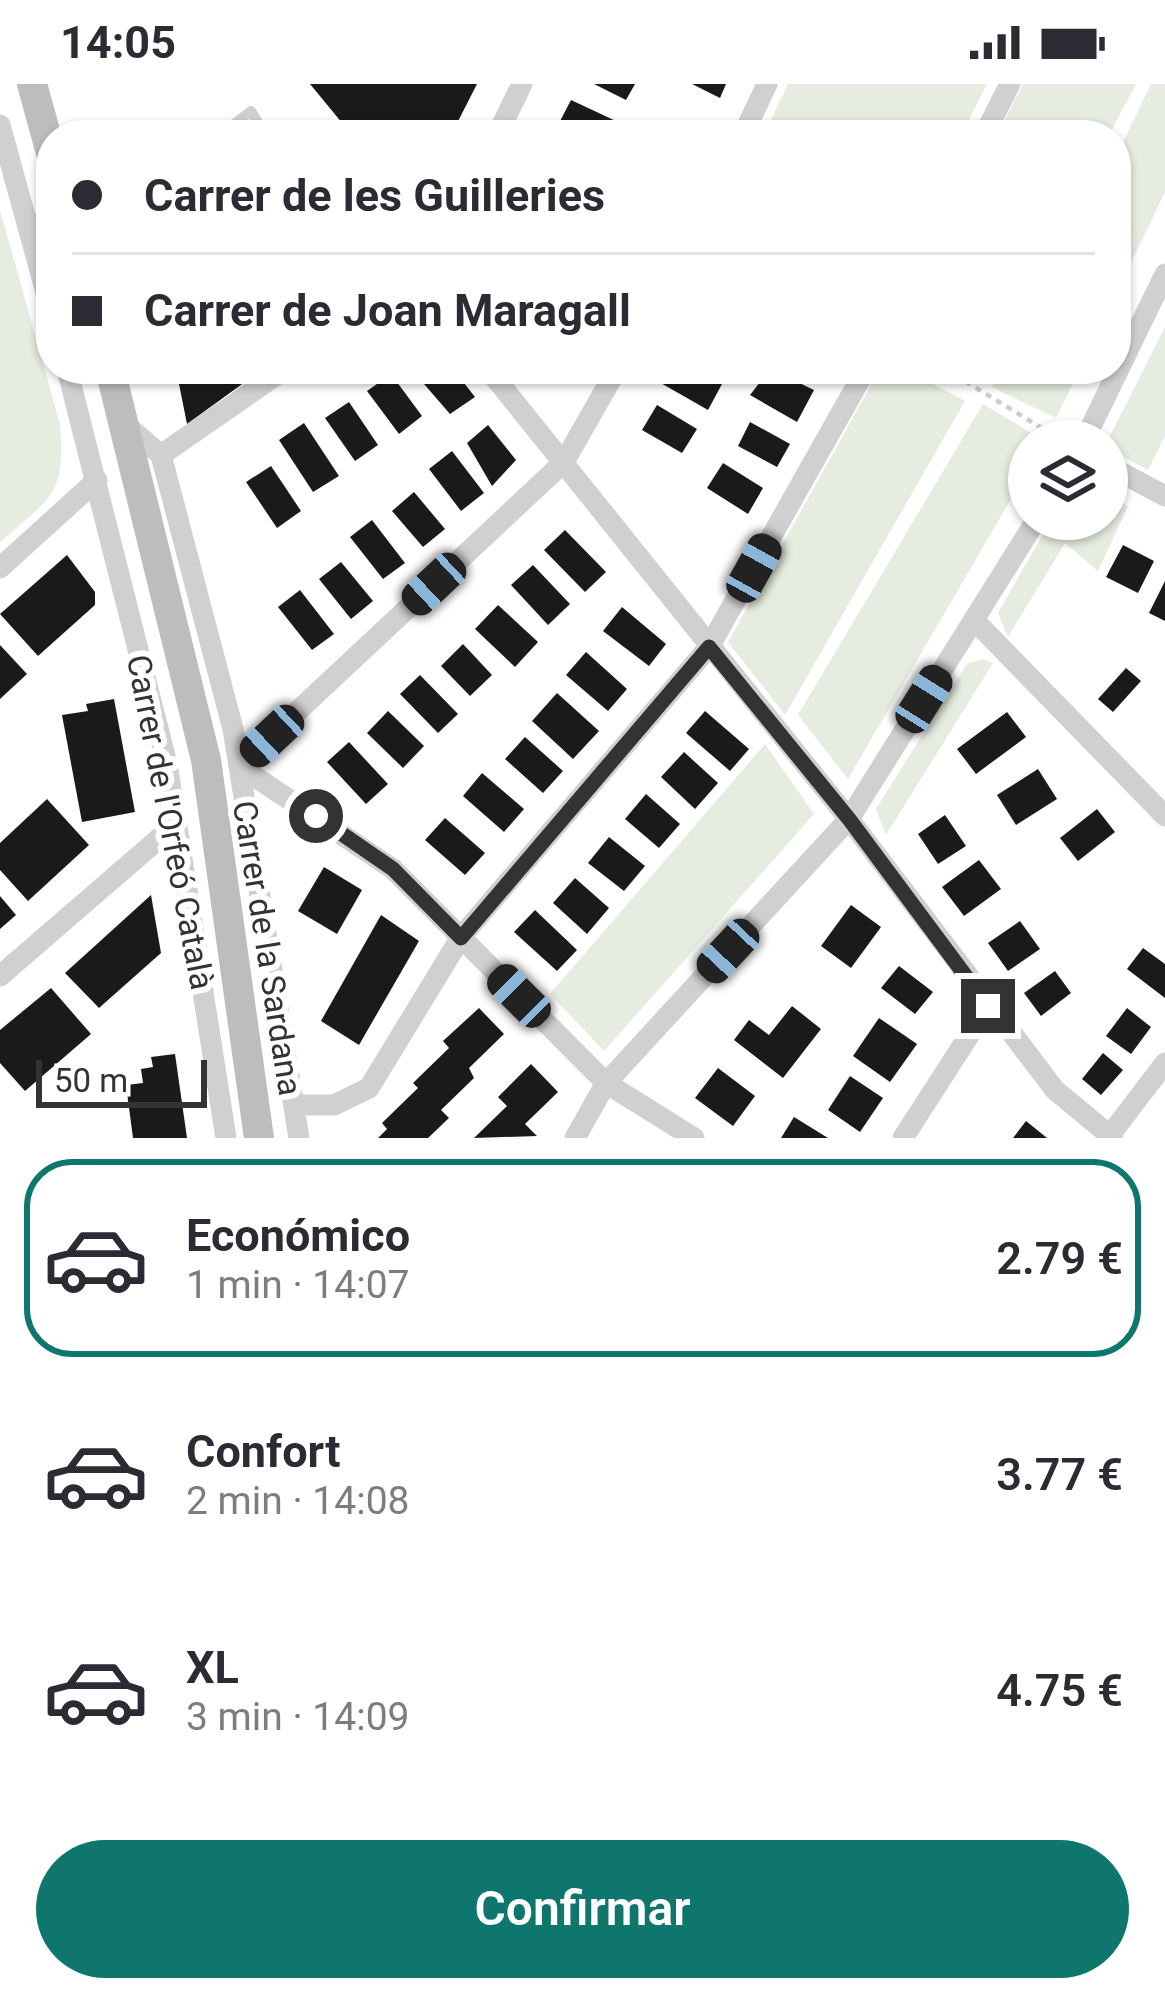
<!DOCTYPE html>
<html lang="es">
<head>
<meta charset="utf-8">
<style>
  body { margin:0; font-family:Roboto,sans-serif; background:#f7f7f7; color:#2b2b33; height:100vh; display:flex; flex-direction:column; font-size:45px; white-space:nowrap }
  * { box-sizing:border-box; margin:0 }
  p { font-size:39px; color:#7c7c81 }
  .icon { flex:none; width:66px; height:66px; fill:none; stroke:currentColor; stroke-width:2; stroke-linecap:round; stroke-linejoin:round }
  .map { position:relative; height:1054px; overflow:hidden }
  .details { display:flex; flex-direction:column; background:#fff; flex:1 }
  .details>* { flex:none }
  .banner { position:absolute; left:36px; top:36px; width:1095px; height:264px; border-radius:48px; box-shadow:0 3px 9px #0004; display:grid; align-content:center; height:264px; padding:0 36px; background:#fff }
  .controls { position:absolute; left:1008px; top:336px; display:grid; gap:24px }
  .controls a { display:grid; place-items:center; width:120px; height:120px; border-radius:50%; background:#fff; box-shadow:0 3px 9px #0004; font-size:60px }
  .scale { position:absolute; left:36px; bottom:30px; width:171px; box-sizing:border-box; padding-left:12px; border:6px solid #333; border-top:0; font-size:33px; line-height:42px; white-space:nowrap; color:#333; -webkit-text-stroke:9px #fff; paint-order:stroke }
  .end { position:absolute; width:54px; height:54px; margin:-27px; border:15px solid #333; background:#fff; box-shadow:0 0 0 6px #fff }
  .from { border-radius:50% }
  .car { position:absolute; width:36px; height:72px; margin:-36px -18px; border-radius:15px; box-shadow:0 0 9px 3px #0007; background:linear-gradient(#222 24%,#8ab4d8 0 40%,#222 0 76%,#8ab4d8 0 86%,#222 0) }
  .banner b { display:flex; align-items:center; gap:42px; height:114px; font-size:45px }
  .banner b+b { border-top:3px solid #e1e1e2 }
  .banner i { width:30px; height:30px; background:#2b2b33 }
  ul { padding:21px 0 0; list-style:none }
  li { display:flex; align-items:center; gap:36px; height:198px; margin:0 24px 18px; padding:0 12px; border:6px solid transparent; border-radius:48px }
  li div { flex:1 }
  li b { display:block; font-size:45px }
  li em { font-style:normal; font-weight:600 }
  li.on { border-color:#0f766e }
  li>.icon { width:108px; height:108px; stroke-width:1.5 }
  .action { display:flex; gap:24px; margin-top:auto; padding:24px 36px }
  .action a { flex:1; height:138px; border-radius:72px; background:#0f766e; color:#fff; font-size:48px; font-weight:600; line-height:138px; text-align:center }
  .status { display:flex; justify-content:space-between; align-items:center; height:84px; padding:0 60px; background:#fff; direction:ltr }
  .status svg { height:33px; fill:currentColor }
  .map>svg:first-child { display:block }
  .green { fill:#e6ecdf }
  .building { fill:#1a1a1a }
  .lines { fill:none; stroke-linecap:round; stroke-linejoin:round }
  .path { stroke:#cdcdcd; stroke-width:4.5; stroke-dasharray:6 6; stroke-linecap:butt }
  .lane { stroke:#d0d0d0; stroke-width:10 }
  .street { stroke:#d0d0d0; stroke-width:21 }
  .secondary { stroke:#bdbdbd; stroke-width:30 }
  .route { stroke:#333; stroke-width:15 }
  .labels { text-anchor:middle; stroke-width:12; stroke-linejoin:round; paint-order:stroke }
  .street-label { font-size:33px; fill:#333; stroke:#fff }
</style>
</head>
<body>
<div class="status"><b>14:05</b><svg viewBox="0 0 49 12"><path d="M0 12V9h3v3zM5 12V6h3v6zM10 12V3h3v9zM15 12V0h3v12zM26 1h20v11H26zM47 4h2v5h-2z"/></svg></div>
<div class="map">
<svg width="1165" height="1054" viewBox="0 0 1165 1054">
  <rect width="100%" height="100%" fill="#fff"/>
  <g class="green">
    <polygon points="788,0 987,0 961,51 764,51"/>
    <polygon points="1023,0 1136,0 1109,51 997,51"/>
    <polygon points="1151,0 1165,0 1165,108 1116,210 1116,73"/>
    <path d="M0,126L60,340C66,412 51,413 0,458Z"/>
    <polygon points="1165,243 1165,352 1148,386 1111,366 1108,356"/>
    <polygon points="880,285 905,285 965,317 785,631 728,558"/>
    <polygon points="1003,285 1080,285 1056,334 992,303"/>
    <polygon points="983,320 1045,357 1029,357 1029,384 848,695 798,631"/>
    <polygon points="1107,412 1128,422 1098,487 1065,459 1008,553 998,529 1047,443 1062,443 1067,435 1107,435"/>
    <polygon points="983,575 993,579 886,751 876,725 967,580"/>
    <polygon points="765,660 814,730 604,967 550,910"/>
  </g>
  <g class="building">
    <polygon points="310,0 477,0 451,51 352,51"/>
    <polygon points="594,0 635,0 626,16"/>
    <polygon points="692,0 726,0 720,14"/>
    <polygon points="571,16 618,38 611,51 579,51 558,41"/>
    <polygon points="176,285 263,285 187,340"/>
    <polygon points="411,285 453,285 475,313 450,330"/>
    <polygon points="666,285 695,285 722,300 708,326 659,298"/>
    <polygon points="770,285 814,306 797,338 750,311"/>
    <polygon points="391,290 422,332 399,350 367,307"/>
    <polygon points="349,318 378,361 355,377 325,334"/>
    <polygon points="657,321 697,345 682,369 642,346"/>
    <polygon points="750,338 790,360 777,383 738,362"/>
    <polygon points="304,339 339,392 313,408 279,356"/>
    <polygon points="488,341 516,376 492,402 467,359"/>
    <polygon points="452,367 484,409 461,427 429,385"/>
    <polygon points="723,379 763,404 748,430 707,404"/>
    <polygon points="271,382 301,427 277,444 246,398"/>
    <polygon points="414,408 445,445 423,463 392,427"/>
    <polygon points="372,436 405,479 383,495 350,453"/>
    <polygon points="565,446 606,488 585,508 544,466"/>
    <polygon points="1123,461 1154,477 1138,509 1106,493"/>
    <polygon points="67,471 95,508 95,521 38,572 0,530"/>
    <polygon points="341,478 373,517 351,535 319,495"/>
    <polygon points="533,481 570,520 548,541 511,501"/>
    <polygon points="1165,497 1165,537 1149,529"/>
    <polygon points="300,506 334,550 312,566 278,523"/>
    <polygon points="498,521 538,558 515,583 475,545"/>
    <polygon points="622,523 666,560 649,582 603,547"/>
    <polygon points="463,560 492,591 470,612 441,582"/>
    <polygon points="0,561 27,590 0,615"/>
    <polygon points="586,568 627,605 608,627 566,591"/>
    <polygon points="1126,584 1141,597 1113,628 1098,615"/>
    <polygon points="420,591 458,630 438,649 400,610"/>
    <polygon points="557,609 599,647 573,675 532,637"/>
    <polygon points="114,615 135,728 82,738 62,631 88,627 86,620"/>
    <polygon points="388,627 424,662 403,684 367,649"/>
    <polygon points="705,627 749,665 730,687 686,649"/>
    <polygon points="1007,628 1026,653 976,690 957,665"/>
    <polygon points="525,653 563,687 543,709 505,675"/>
    <polygon points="349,658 388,700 366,720 327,678"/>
    <polygon points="684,668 718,699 695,725 661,693"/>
    <polygon points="1038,685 1057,715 1016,741 997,711"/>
    <polygon points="482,689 524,725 504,748 463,712"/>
    <polygon points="646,710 680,740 659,764 625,735"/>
    <polygon points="47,715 89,761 28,817 0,786 0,759"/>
    <polygon points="1097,725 1115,748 1078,777 1060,754"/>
    <polygon points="945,731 966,762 938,780 918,750"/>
    <polygon points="445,734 485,769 465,791 425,756"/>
    <polygon points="609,753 645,782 624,807 588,779"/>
    <polygon points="979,776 1001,805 964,832 942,803"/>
    <polygon points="324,783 362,806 337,850 298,827"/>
    <polygon points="575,794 609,824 587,850 553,819"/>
    <polygon points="151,811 161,869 99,924 65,889"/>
    <polygon points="0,812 16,831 0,845"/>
    <polygon points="851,821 881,843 851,884 821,862"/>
    <polygon points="535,826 577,866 557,887 514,848"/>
    <polygon points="381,831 419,857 359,961 321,937"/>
    <polygon points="1020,837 1040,865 1008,887 988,859"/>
    <polygon points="1143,864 1165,880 1165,914 1127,885"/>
    <polygon points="899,882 933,908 915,930 881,904"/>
    <polygon points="1055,887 1071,909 1041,932 1024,909"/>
    <polygon points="51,904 91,950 25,1007 0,979 0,946"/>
    <polygon points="792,922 821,945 783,994 734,956 749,936 769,951"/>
    <polygon points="479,924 504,950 469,984 474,994 441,1026 449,1034 428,1054 378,1054 387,1045 382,1039 418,1004 413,999 449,964 443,957"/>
    <polygon points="1127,924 1151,943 1131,970 1106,952"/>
    <polygon points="879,934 917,960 890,998 853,972"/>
    <polygon points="1103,969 1123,986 1101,1011 1082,995"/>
    <polygon points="175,970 187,1054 133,1054 126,1001 143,999 141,985 153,983 151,973"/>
    <polygon points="531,980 558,1008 525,1040 537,1052 474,1054 507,1022 498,1013"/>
    <polygon points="718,984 755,1012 733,1042 695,1014"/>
    <polygon points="850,992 883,1014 860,1048 828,1026"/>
    <polygon points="794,1033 828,1054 781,1054"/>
    <polygon points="1026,1037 1047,1054 1013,1054"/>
  </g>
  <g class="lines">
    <polyline class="path" points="945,285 1063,357"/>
    <polyline class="lane" points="220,51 251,27 266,51"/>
    <g class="street">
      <polyline points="0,41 51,227"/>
      <polyline points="497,51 522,0"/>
      <polyline points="743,51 767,0"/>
      <polyline points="984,51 1010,0"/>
      <polyline points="26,134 51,162"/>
      <polyline points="67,285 167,680 226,1054"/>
      <polyline points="488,285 849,735 1055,1006 1113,1054"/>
      <polyline points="126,341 161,371 233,645 299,1054"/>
      <polyline points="1084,357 1165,190"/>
      <polyline points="161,371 285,285"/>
      <polyline points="1107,381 1165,412"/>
      <polyline points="0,484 97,396"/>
      <polyline points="974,536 1165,732"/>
      <polyline points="239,682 393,785 606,999 694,1054"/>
      <polyline points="239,682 564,378 617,285"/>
      <polyline points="0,892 177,739"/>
      <polyline points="294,1021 334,1021 369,1004 461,853 709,563 866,285"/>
      <polyline points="1110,1051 1165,979"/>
      <polyline points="575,1054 606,999 849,735 1037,435"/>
      <polyline points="903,1054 988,922"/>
    </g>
    <g class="secondary">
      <polyline points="32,0 51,69"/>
      <polyline points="110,285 206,676 259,1054"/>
    </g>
  </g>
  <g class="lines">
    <polyline class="route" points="316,732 393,785 461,854 709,563 849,735 988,922"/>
  </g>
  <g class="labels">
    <g class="street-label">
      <text transform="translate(171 738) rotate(79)" y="12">Carrer de l'Orfeó Català</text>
      <text transform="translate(268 864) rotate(81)" y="12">Carrer de la Sardana</text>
    </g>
  </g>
</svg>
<div class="controls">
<a><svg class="icon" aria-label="layers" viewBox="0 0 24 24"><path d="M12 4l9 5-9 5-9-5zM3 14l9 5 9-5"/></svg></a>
</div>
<div class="scale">50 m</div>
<i class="end from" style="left:316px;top:732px"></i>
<i class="end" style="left:988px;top:922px"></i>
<i class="car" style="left:754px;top:484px;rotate:29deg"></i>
<i class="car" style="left:434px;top:500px;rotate:227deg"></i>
<i class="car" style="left:924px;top:615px;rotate:32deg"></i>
<i class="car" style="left:272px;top:652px;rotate:227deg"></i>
<i class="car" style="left:728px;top:867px;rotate:223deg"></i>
<i class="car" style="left:519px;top:912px;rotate:315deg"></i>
<div class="banner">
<b><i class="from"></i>Carrer de les Guilleries</b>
<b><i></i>Carrer de Joan Maragall</b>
</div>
</div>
<section class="details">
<ul>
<li class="on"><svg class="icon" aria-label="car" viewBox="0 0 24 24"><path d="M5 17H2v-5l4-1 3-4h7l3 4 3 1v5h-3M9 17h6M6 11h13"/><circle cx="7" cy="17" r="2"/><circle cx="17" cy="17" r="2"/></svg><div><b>Económico</b><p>1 min · 14:07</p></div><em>2.79 €</em></li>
<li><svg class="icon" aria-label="car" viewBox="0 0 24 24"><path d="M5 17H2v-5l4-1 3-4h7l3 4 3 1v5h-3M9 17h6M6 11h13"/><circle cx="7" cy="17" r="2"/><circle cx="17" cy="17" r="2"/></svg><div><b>Confort</b><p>2 min · 14:08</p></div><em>3.77 €</em></li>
<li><svg class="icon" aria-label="car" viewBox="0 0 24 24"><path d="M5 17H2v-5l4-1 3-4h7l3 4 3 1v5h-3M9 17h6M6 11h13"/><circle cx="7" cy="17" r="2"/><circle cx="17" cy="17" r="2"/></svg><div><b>XL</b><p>3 min · 14:09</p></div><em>4.75 €</em></li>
</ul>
<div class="action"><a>Confirmar</a></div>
</section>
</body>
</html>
